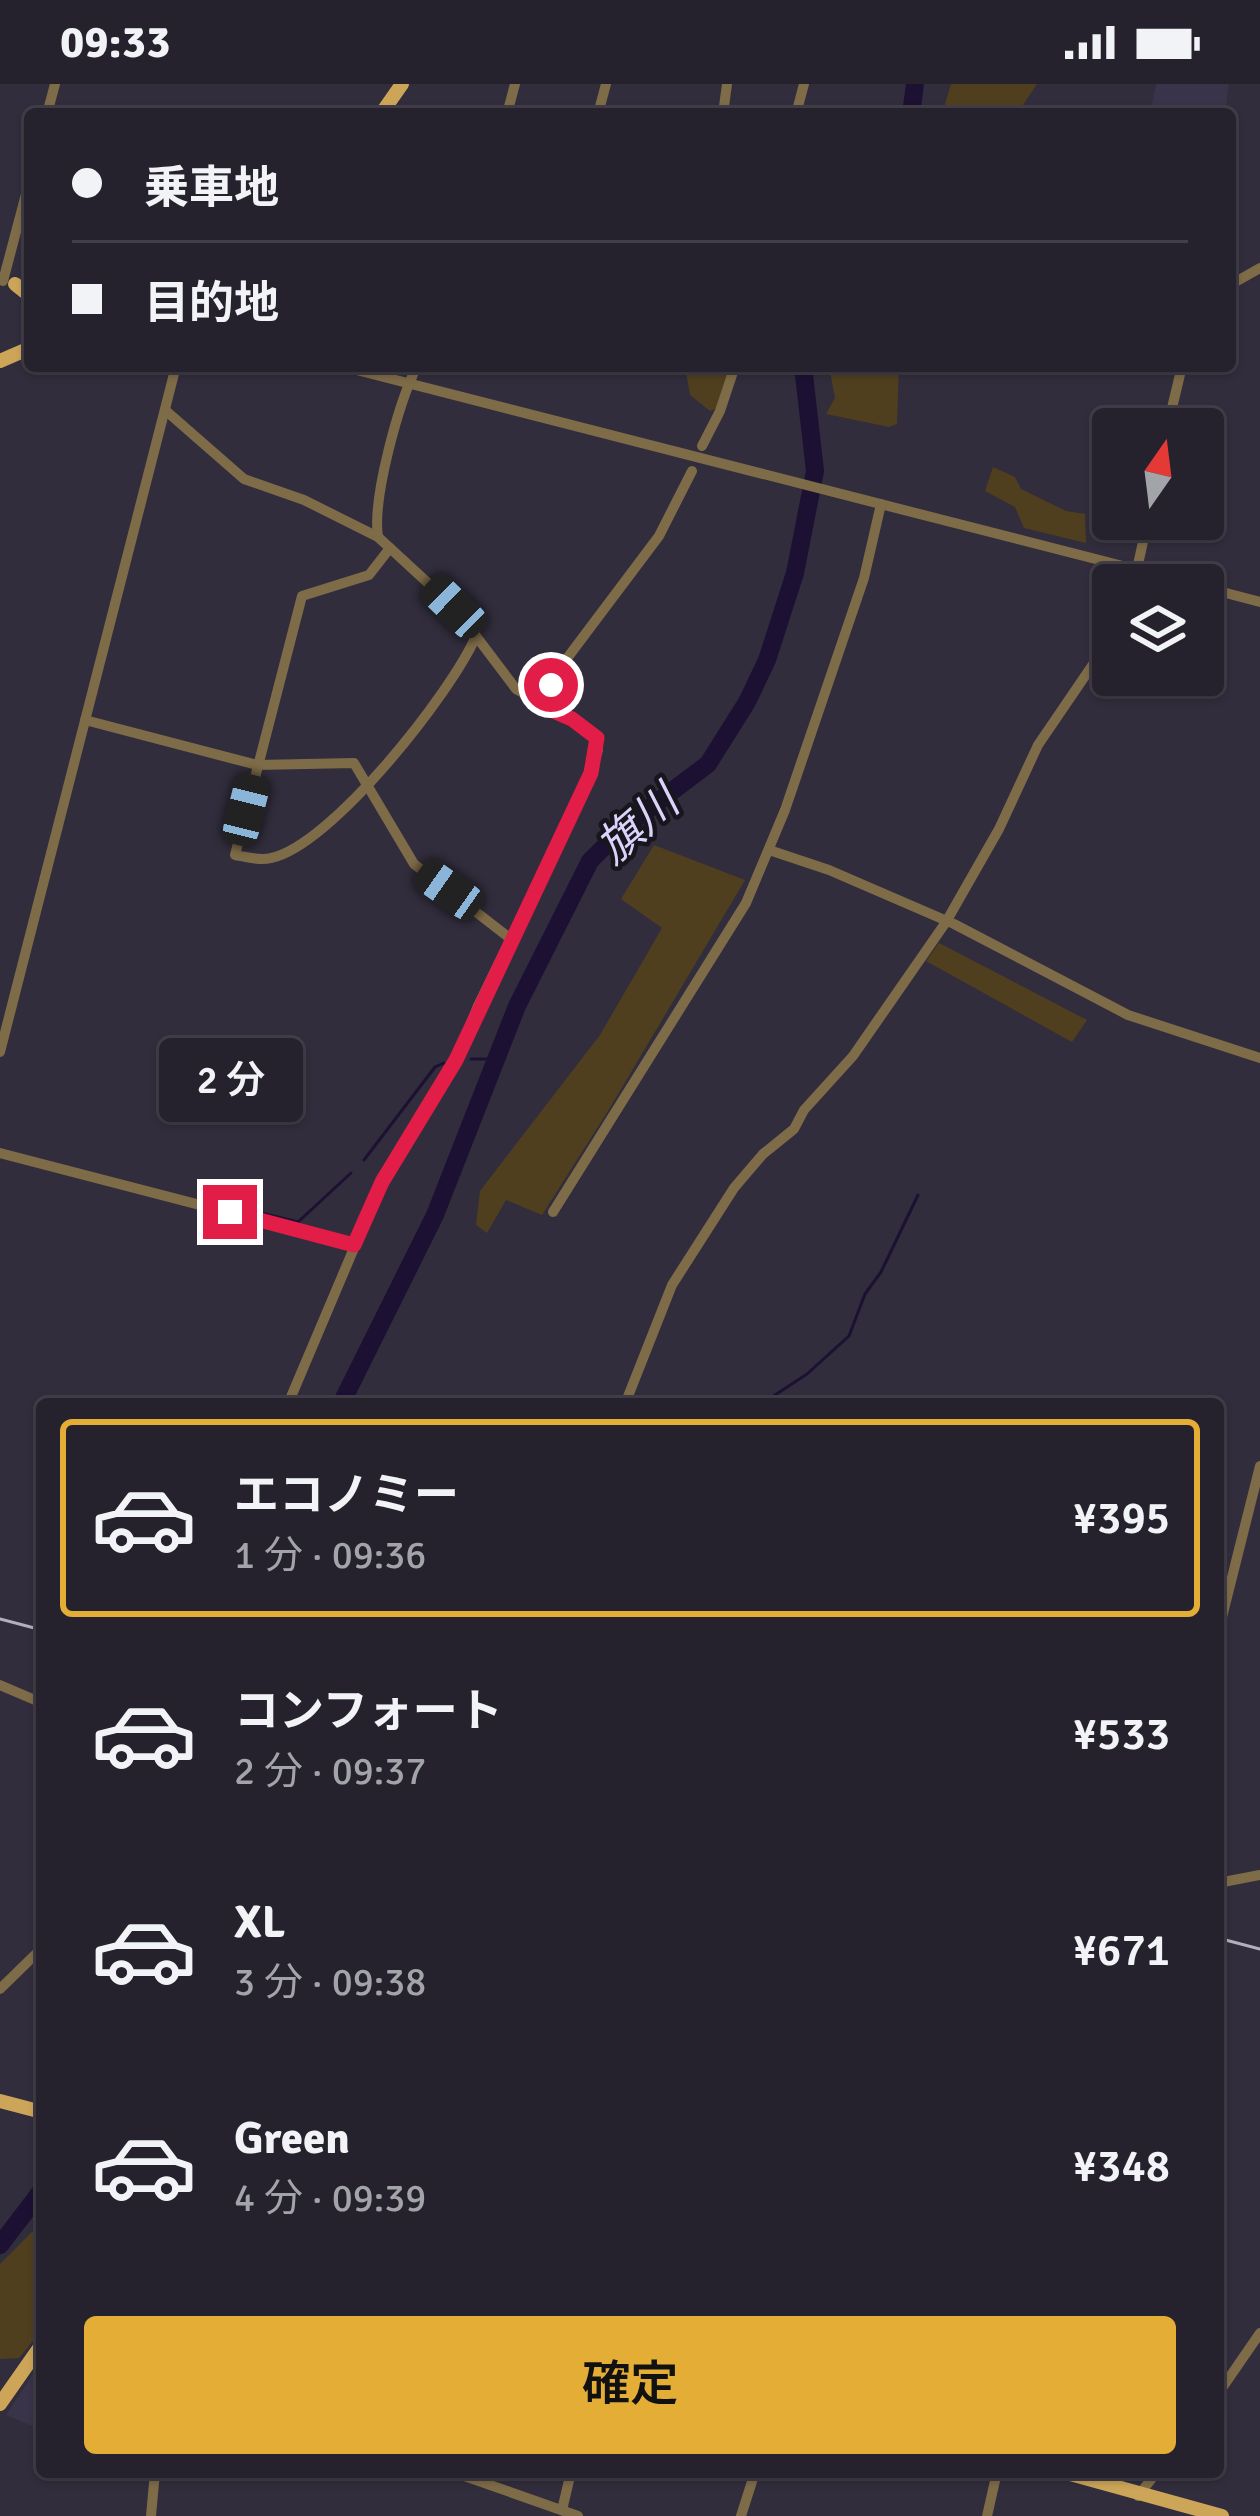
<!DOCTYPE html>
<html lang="ja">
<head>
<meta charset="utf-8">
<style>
  body { margin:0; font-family:Signika,"Noto Sans JP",sans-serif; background:#2d2a35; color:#f1f3f6; height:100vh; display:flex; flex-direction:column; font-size:45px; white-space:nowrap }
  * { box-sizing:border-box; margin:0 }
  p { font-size:39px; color:#a3a4aa }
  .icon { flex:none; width:66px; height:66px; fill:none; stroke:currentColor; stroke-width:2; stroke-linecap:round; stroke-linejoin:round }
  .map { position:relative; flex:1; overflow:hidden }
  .sheet { position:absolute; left:36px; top:1314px; width:1188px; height:1080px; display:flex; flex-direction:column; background:#25222d; border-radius:12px; box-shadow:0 3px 9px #0004,0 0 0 3px #423f49 }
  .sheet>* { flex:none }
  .guide { position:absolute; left:24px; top:24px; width:1212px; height:264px; border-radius:12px; box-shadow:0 3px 9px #0004,0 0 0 3px #423f49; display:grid; align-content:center; height:264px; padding:0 48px; background:#25222d }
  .needle { width:78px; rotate:14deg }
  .fabs { position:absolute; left:1092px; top:324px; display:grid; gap:24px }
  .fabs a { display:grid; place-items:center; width:132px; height:132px; border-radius:12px; background:#25222d; box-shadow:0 3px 9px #0004,0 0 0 3px #423f49; font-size:60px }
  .end { position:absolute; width:54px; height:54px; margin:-27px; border:15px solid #e11d48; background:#fff; box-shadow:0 0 0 6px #fff }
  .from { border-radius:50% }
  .bubble { position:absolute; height:84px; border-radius:12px; background:#25222d; box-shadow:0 3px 9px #0004,0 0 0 3px #423f49; font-size:39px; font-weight:600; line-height:84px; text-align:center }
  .car { position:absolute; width:36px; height:72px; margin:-36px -18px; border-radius:15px; box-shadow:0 0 9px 3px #0007; background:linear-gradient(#222 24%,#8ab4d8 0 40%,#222 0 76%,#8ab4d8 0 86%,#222 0) }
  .guide b { display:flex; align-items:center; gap:42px; height:114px; font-size:45px }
  .guide b+b { border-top:3px solid #423f49 }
  .guide i { width:30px; height:30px; background:#f1f3f6 }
  ul { padding:21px 0 0; list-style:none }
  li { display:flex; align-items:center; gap:36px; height:198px; margin:0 24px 18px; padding:0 24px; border:6px solid transparent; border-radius:12px }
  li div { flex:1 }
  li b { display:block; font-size:45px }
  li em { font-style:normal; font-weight:600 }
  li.current { border-color:#e4ad35 }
  li>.icon { width:108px; height:108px; stroke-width:1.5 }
  .cta { display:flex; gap:24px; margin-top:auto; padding:24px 48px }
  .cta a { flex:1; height:138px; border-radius:12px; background:#e4ad35; color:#111; font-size:48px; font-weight:600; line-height:138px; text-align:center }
  .status { display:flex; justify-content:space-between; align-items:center; height:84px; padding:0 60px; background:#25222d; direction:ltr }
  .status svg { height:33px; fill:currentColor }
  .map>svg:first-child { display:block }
  .built { fill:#393449 }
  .green { fill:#503f1f }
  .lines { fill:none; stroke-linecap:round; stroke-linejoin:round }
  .stream { stroke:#1d1133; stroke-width:3 }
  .river { stroke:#1d1133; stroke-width:18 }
  .minor { stroke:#7e6b48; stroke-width:10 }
  .major { stroke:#cca558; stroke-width:14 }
  .rail { stroke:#b3b0bc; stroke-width:3 }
  .route { stroke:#e11d48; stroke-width:15 }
  .labels { text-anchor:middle; stroke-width:9; stroke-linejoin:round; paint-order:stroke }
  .water-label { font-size:45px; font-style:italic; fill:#dcd3fc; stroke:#18161d }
</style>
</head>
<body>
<div class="status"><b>09:33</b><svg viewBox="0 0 49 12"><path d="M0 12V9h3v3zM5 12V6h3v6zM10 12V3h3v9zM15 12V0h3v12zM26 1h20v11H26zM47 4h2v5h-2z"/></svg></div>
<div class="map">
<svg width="1260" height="2432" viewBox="0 0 1260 2432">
  <rect width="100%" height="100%" fill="#312d3c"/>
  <g class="built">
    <polygon points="1156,0 1229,0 1225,30 1150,30"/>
    <polygon points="42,2276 42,2346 6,2331"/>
  </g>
  <g class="green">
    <polygon points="951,0 1037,0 1017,30 942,30"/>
    <polygon points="685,282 731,282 718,324 710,327 690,311"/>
    <polygon points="829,282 899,282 897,340 889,343 826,330 835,314"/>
    <polygon points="993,383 1015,393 1021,405 1066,427 1085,430 1086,459 1024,444 1015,423 985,407"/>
    <polygon points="654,761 745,796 608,1027 542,1131 506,1116 487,1149 476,1141 480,1107 600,951 662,844 621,815"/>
    <polygon points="939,859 1087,936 1072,958 926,877"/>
    <polygon points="36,2144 42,2144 42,2246 19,2274 0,2275 0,2180"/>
  </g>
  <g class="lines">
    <g class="stream">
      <polyline points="471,975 497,975"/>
      <polyline points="364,1076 435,983 444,979"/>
      <polyline points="257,1128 298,1138 351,1089"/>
      <polyline points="720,1320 726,1315 757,1317 772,1313 807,1290 849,1252 865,1210 881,1188 918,1111"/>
    </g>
    <g class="river">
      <polyline points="911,30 915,0"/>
      <polyline points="341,1320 435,1131 517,922 590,777 622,745 708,680 747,618 767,576 795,489 815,387 803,282"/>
      <polyline points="0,2161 42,2106"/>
    </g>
    <g class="minor">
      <polyline points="47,30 55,0"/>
      <polyline points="507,30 515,0"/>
      <polyline points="598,30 606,0"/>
      <polyline points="723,30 727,0"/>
      <polyline points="796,30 804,0"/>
      <polyline points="3,197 30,95"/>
      <polyline points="1230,201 1260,184"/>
      <polyline points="341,282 1197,501"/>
      <polyline points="165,326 244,395 304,416 378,453 454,523 516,605 572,635 597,654 598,666 591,689 478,922 456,976 382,1098 288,1320"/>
      <polyline points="1167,345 1182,282"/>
      <polyline points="702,362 720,327 735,282"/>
      <path d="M378,453C372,414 399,318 417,282"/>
      <path d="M390,464L369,491L302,512L235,771C246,773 260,777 271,774C331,762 452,608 476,552"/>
      <polyline points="1128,501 1137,485 1148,435"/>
      <polyline points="1203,503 1260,518"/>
      <polyline points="542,622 565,577 659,452 692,387"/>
      <polyline points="85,636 257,681 354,679 414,780 511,855"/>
      <polyline points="769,766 829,786 954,840 1128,931 1260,974"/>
      <polyline points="0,968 176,282"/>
      <polyline points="0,1069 354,1161"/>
      <polyline points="553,1128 746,819 785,726 864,494 881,420"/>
      <polyline points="625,1320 672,1201 734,1104 763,1070 794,1045 804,1026 853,972 946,838 999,745 1038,661 1098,573 1113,540"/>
      <polyline points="1218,1549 1260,1382"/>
      <polyline points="0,1601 42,1619"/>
      <polyline points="1218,1799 1260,1791"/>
      <polyline points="0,1905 42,1864"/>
      <polyline points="1218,2310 1260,2249"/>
      <polyline points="453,2388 578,2432"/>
      <polyline points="1138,2412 1157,2388"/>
      <polyline points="562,2426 571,2388"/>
      <polyline points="151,2432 155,2388"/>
      <polyline points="741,2432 755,2388"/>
      <polyline points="987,2432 997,2388"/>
    </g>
    <g class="major">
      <polyline points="381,30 402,0"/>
      <polyline points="15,200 30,212"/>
      <polyline points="0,277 30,264"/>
      <polyline points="0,2017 42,2028"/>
      <polyline points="0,2320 42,2260"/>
      <polyline points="1063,2388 1222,2432"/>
    </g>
    <g class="rail">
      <polyline points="0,1535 42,1546"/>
      <polyline points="1218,1854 1260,1865"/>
    </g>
  </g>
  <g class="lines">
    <polyline class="route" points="230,1128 354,1161 382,1098 456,976 591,689 597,654 572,635 542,622 551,601"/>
  </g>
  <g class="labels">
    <g class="water-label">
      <text transform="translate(637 740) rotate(-41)" y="16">旗川</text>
    </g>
  </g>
</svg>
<div class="fabs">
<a><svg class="needle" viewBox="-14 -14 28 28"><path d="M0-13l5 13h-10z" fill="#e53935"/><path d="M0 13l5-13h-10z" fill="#a3a4aa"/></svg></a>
<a><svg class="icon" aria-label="layers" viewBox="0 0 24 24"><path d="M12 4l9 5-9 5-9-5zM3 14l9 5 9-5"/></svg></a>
</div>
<i class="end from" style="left:551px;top:601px"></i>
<i class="end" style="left:230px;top:1128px"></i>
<div class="bubble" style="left:159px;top:954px;width:144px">2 分</div>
<i class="car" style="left:454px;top:523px;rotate:314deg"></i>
<i class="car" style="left:246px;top:726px;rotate:14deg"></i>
<i class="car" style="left:449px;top:806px;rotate:305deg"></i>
<div class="guide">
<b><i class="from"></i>乗車地</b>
<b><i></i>目的地</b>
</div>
<section class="sheet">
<ul>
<li class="current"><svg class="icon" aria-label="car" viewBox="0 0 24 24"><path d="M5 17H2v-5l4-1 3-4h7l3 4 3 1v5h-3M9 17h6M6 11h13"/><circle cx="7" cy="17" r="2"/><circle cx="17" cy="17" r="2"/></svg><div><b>エコノミー</b><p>1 分 · 09:36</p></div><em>¥395</em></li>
<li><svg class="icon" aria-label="car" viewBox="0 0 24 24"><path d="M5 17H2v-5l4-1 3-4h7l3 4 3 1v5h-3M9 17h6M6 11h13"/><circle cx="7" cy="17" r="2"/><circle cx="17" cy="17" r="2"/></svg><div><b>コンフォート</b><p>2 分 · 09:37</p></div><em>¥533</em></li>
<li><svg class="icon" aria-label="car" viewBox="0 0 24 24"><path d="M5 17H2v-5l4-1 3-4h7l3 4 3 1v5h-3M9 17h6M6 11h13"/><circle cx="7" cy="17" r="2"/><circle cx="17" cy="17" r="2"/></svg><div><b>XL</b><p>3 分 · 09:38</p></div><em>¥671</em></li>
<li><svg class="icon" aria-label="car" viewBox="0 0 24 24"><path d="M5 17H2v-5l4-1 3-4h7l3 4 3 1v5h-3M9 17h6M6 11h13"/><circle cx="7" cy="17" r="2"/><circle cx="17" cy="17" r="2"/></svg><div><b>Green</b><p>4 分 · 09:39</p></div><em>¥348</em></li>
</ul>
<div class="cta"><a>確定</a></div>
</section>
</div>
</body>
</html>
